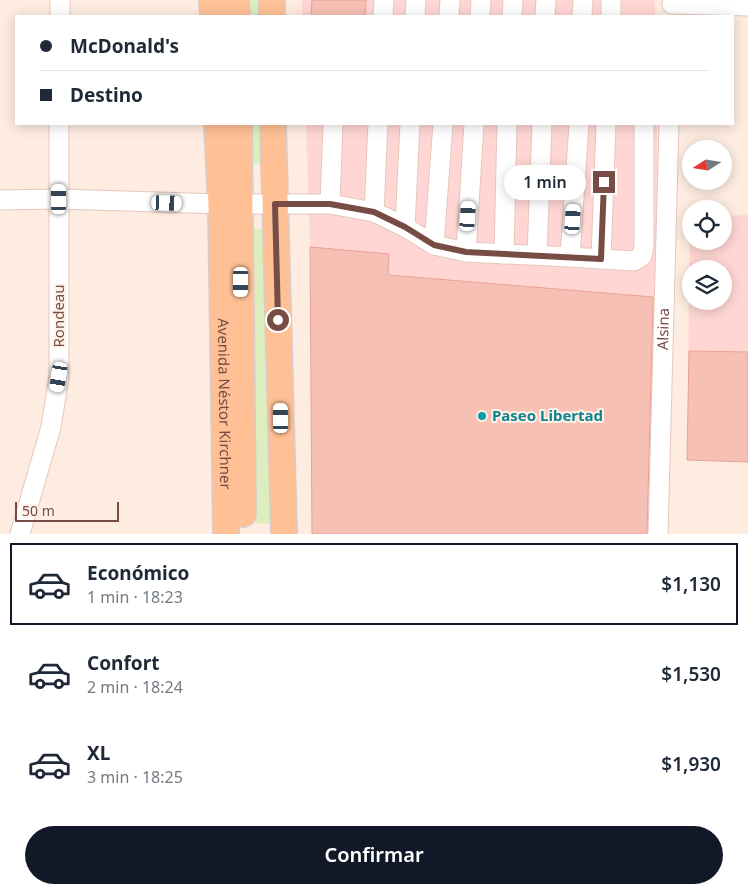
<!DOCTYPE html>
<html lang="es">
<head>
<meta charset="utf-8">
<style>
  body { margin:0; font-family:"Noto Sans",sans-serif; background:#f6f6f7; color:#1f2937; height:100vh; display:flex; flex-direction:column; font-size:19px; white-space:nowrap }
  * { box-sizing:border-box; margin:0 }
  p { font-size:16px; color:#747a83 }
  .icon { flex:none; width:28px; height:28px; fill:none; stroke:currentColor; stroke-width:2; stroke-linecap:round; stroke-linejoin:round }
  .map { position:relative; height:534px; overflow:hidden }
  .panel { display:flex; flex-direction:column; background:#fff; flex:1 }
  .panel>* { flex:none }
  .hud { position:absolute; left:15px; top:15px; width:719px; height:110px; border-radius:0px; box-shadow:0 2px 12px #0003; display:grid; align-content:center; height:110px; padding:0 25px; background:#fff }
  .needle { width:32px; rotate:258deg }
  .tools { position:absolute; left:682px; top:140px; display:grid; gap:10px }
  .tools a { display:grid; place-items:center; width:50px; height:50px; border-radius:50%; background:#fff; box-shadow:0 2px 12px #0003; font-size:25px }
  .scale { position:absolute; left:15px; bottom:12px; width:104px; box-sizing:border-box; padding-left:5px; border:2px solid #774c45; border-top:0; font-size:14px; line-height:18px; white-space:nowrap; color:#774c45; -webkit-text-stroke:4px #fff1e8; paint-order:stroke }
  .end { position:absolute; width:22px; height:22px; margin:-11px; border:6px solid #774c45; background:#fff; box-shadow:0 0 0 2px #fff }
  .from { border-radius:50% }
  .bubble { position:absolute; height:35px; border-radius:18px; background:#fff; box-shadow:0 2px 12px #0003; font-size:16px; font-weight:600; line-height:35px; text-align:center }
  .car { position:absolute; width:15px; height:30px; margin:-15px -8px; border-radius:6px; box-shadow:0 0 4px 1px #0007; background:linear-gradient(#fff 24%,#345 0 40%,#fff 0 76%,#345 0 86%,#fff 0) }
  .hud b { display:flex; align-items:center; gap:18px; height:48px; font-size:19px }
  .hud b+b { border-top:1px solid #e0e1e3 }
  .hud i { width:12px; height:12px; background:#1f2937 }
  ul { padding:9px 0 0; list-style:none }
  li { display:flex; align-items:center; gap:15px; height:82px; margin:0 10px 8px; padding:0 15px; border:2px solid transparent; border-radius:0px }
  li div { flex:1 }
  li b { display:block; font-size:19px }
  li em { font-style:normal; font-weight:600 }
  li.active { border-color:#111827 }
  li>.icon { width:45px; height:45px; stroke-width:1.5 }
  .action { display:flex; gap:10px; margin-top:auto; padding:10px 25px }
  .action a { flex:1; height:58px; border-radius:30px; background:#111827; color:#fff; font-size:20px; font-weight:600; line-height:58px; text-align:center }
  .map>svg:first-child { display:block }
  .commercial { fill:#ffd6d3; fill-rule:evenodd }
  .green { fill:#dcedbe }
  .building { fill:#f6c0b5; stroke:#eaa194 }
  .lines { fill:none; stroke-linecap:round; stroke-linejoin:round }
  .minor-casing { stroke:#e5c7be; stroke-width:21 }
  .major-casing { stroke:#d9cdcb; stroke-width:28 }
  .minor { stroke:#fff; stroke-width:19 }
  .major { stroke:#ffc096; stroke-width:25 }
  .route { stroke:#774c45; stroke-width:6 }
  .culture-dot { fill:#0f9aa8; stroke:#fff1e8; stroke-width:2 }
  .labels { text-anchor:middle; stroke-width:4; stroke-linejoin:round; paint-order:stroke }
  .street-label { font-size:15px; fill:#774c45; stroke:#fff1e8 }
  .culture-label { font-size:15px; font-weight:bold; fill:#0d838f; stroke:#fff1e8; text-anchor:start }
</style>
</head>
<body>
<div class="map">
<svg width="748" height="534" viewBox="0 0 748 534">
  <rect width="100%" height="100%" fill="#feece0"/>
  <g class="commercial">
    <rect x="302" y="0" width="353" height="16"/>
    <polygon points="306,124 657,124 658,220 650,534 312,534 310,247"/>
    <path d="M748,215V462L687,460L690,216L691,241H724V216ZM691,269H724V301H691Z"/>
  </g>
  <g class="green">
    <polygon points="243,0 264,0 264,16 244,16"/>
    <polygon points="247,124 266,124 267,164 248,164"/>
    <polygon points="249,229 266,229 275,524 255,523"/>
  </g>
  <g class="building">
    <polygon points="312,0 366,0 365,16 311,16"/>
    <polygon points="310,247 389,254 388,275 653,297 647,534 312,534"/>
    <polygon points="689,351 748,352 748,462 687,460"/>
  </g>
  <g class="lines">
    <defs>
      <g id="minor">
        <polyline points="672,4 748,6"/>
        <polyline points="60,16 60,0"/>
        <polyline points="383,16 384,0"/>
        <polyline points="415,16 416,0"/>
        <polyline points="449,16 450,0"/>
        <polyline points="480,16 481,0"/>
        <polyline points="512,16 513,0"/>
        <polyline points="545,16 546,0"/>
        <polyline points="582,16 583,0"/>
        <polyline points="611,16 611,0"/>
        <polyline points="0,200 59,199 221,204 330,204 374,212 405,227 434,245 466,252 570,257 579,124"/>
        <polyline points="330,204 333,124"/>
        <polyline points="374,212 378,124"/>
        <polyline points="405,227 410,124"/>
        <polyline points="434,245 443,124"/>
        <polyline points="466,252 474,124"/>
        <polyline points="504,254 507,124"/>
        <polyline points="537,255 542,124"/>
        <polyline points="570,257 634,261 642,256 644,247 644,124"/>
        <polyline points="601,259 606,124"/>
        <polyline points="20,534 51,427 59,377 59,124"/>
        <path id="s1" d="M658,534L669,124"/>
      </g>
      <g id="major">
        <polyline points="212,0 213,16"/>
        <polyline points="236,0 237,16"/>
        <polyline points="272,0 272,16"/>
        <path id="s2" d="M217,124L221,204L226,534"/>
        <polyline points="239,124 243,514"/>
        <polyline points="273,124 284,534"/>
      </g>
    </defs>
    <use href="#minor" class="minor-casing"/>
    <use href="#major" class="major-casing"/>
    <use href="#minor" class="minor"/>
    <use href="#major" class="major"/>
  </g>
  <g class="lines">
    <polyline class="route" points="278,320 275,204 330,204 374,212 405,227 434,245 466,252 601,259 604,182"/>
  </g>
  <circle class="culture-dot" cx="482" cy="416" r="5"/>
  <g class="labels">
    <g class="street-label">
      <text transform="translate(59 316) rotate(-90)" y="5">Rondeau</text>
      <text dy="5" stroke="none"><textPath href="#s1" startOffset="205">Alsina</textPath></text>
      <text dy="5" stroke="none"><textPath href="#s2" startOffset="280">Avenida Néstor Kirchner</textPath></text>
    </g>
    <g class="culture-label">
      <text x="492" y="421">Paseo Libertad</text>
    </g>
  </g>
</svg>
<div class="tools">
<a><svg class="needle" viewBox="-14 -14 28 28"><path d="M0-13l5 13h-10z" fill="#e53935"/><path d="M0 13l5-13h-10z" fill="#747a83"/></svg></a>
<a><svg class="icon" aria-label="locate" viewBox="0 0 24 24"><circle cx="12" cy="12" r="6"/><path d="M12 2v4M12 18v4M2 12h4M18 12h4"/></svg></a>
<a><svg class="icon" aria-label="layers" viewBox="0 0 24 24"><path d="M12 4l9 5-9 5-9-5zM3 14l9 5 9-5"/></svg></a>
</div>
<div class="scale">50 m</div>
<i class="end from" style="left:278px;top:320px"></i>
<i class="end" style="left:604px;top:182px"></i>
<div class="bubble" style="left:504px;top:165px;width:82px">1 min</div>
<i class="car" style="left:59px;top:199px;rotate:0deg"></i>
<i class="car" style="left:167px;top:203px;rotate:92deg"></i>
<i class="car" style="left:468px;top:216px;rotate:4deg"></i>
<i class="car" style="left:573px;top:219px;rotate:4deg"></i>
<i class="car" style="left:241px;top:282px;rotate:180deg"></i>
<i class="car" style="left:59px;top:377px;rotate:189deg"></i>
<i class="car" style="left:281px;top:418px;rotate:359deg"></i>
<div class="hud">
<b><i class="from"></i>McDonald's</b>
<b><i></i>Destino</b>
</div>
</div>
<section class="panel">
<ul>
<li class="active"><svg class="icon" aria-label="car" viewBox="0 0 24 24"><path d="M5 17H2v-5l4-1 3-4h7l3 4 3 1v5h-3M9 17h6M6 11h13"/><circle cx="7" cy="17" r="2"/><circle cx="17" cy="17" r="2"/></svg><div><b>Económico</b><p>1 min · 18:23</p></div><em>$1,130</em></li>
<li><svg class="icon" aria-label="car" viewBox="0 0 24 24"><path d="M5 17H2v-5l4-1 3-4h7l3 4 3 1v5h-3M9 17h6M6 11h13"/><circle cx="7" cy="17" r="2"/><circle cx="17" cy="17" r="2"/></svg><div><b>Confort</b><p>2 min · 18:24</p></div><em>$1,530</em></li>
<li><svg class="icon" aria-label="car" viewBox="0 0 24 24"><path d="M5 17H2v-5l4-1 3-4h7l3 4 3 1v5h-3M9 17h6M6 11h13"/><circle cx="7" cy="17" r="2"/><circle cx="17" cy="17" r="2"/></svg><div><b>XL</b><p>3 min · 18:25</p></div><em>$1,930</em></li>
</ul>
<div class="action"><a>Confirmar</a></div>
</section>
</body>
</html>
